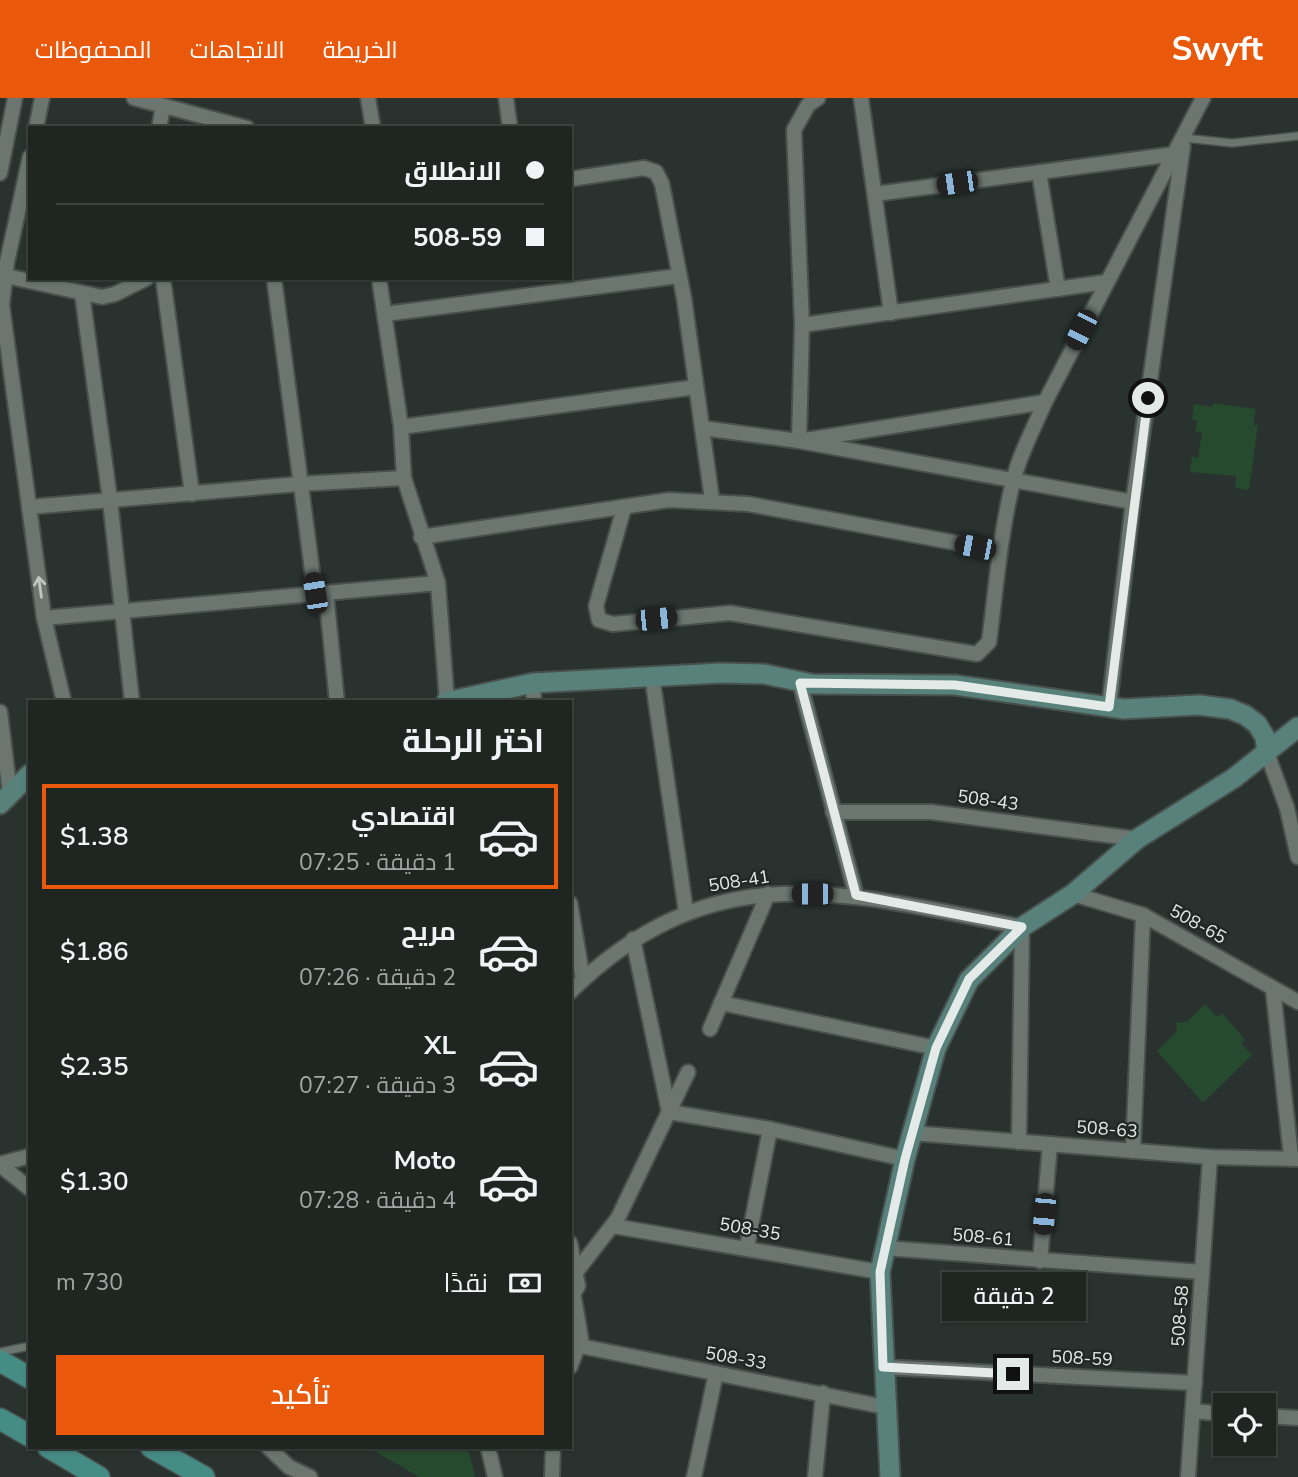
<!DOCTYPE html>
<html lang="ar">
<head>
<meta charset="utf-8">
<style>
  body { margin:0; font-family:"Nunito Sans",Cairo,sans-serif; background:#272e2a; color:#f1f3f6; direction:rtl; height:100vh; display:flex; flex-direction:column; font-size:26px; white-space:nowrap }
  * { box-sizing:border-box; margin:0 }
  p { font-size:23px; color:#a1a5a5 }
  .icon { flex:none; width:38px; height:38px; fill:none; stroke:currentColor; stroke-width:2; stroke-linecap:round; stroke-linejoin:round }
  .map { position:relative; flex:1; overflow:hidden; direction:ltr }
  .drawer { position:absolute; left:28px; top:602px; width:544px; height:749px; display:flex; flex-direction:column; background:#1f2622; border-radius:0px; box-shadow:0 2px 5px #0004,0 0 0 2px #3c4340; direction:rtl }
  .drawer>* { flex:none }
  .hud { position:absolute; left:28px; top:28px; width:544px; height:154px; border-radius:0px; box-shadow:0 2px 5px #0004,0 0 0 2px #3c4340; direction:rtl; display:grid; align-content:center; height:154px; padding:0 28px; background:#1f2622 }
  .controls { position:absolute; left:1213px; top:1295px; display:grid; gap:14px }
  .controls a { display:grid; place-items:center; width:63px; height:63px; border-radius:0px; background:#1f2622; box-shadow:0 2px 5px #0004,0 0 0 2px #3c4340; font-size:35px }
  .end { position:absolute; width:32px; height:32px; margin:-16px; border:9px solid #e3eae7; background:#111; box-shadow:0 0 0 4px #111 }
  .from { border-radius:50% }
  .bubble { position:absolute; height:49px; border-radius:0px; background:#1f2622; box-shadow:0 2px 5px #0004,0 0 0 2px #3c4340; font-size:23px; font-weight:600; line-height:49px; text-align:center; direction:rtl }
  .car { position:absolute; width:21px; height:42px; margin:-21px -10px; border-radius:9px; box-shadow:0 0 5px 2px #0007; background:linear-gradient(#222 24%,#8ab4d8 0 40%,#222 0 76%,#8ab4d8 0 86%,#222 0) }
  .hud b { display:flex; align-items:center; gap:24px; height:66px; font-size:26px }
  .hud b+b { border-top:2px solid #3c4340 }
  .hud i { width:18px; height:18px; background:#f1f3f6 }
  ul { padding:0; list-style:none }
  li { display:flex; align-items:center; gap:21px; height:105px; margin:0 14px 10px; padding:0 14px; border:4px solid transparent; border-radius:0px }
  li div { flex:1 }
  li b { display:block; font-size:26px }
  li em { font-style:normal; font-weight:600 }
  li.active { border-color:#ea580c }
  li>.icon { width:63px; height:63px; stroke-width:1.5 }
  h2 { padding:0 28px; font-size:32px; line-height:84px }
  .pay { display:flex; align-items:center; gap:18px; height:77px; padding:0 28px; font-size:26px }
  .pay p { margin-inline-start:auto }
  .button { display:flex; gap:14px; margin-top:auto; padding:14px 28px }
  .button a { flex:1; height:80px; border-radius:0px; background:#ea580c; color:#fff; font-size:28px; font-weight:600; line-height:80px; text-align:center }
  header { display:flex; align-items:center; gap:42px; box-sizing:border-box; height:98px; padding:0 35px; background:#ea580c; color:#fff }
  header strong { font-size:33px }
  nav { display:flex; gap:38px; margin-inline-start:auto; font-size:24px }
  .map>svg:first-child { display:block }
  .building { fill:#264a2e }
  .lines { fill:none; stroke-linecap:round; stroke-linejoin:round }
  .lane-casing { stroke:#48504d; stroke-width:10 }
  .street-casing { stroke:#48504d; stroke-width:18 }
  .secondary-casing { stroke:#48504d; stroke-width:23 }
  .primary-casing { stroke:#48504d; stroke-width:24 }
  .lane { stroke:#6b7671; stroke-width:7 }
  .street { stroke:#6b7671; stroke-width:14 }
  .secondary { stroke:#58817b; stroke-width:19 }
  .primary { stroke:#458c84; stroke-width:21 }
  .oneway { stroke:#bfc7c4 }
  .route { stroke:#e3eae7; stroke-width:9 }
  .labels { text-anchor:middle; stroke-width:5; stroke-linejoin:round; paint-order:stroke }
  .street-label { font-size:18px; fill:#e3eae7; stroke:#1f2925 }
</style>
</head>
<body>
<header>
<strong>Swyft</strong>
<nav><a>الخريطة</a><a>الاتجاهات</a><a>المحفوظات</a></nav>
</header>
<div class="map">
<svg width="1298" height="1379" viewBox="0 0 1298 1379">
  <rect width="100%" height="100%" fill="#29322e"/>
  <g class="building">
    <polygon points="1213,305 1256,311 1253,327 1258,327 1249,392 1235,390 1236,378 1190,374 1192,359 1198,360 1202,334 1195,334 1197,322 1192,322 1194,306 1213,309"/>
    <polygon points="1205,906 1217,919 1222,915 1245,942 1241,945 1252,957 1203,1005 1157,953 1177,933 1176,925 1187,924"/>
    <polygon points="368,1349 468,1349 475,1379 419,1379"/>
  </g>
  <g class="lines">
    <defs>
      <g id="lane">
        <polyline points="1184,40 1232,45 1298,38"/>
        <polyline points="0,1254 30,1248"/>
      </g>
      <g id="street">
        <polyline points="134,0 247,30"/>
        <polyline points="368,0 373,30"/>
        <polyline points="506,0 510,30"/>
        <polyline points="818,0 808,7 794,32 802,227 799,343 1133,404"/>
        <polyline points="861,0 891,215"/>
        <polyline points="36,30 42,0"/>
        <polyline points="159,30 163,8"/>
        <polyline points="30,59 7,164 2,207 44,520 64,604"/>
        <polyline points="1039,74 1058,191"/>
        <polyline points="0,75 15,0"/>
        <polyline points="570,81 644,70 656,74 662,86 684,200 712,402"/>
        <polyline points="875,96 1175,56"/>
        <polyline points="6,178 102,199 115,196 147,180"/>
        <polyline points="163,180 192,396"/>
        <polyline points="274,180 315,495"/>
        <polyline points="379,180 401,329 404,380 438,485 447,604"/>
        <polyline points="82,195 110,402 132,604"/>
        <polyline points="385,216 679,178"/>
        <polyline points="802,227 1106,184"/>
        <polyline points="401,329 696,289"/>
        <polyline points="702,330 799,343 1045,304"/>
        <polyline points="29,409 299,386 404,380"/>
        <path d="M624,410L596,508L599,522L613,526L730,515L977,556L989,544C996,491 1000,436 1013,384C1019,357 1034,330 1045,304L1203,0"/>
        <polyline points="421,439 669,402 748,406 1000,453"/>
        <polyline points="326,495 337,604"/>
        <polyline points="44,520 438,485"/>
        <polyline points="652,578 686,814"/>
        <polyline points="533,585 534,604"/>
        <polyline points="800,585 856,797"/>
        <polyline points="1109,609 1133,404 1183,48"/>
        <polyline points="0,614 10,696"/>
        <polyline points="1267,655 1287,710 1298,759"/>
        <polyline points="833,714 931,714 1137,741"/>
        <polyline points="1073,796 1143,817 1298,904"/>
        <polyline points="570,805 583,882"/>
        <polyline points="633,841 669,1014 770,1031 905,1061"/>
        <polyline points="1273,891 1291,1059"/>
        <path d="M570,894C714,753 846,795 1022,829L1019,1044"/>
        <polyline points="721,905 936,950"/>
        <polyline points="710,931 768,796"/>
        <polyline points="912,1035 1210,1059 1298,1061"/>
        <polyline points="1133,1053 1143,817"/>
        <polyline points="0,1066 30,1058"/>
        <polyline points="0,1067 30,1091"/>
        <polyline points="613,1128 880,1174"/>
        <polyline points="570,1145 578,1188 570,1201"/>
        <polyline points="747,1149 770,1031"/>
        <polyline points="885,1150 1202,1174"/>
        <polyline points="1040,1163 1050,1046"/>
        <polyline points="576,1174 618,1120 688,974"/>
        <polyline points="580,1248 885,1309"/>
        <polyline points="570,1269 581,1241 574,1200"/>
        <polyline points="883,1269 1195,1285"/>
        <polyline points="1193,1313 1225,1316"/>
        <polyline points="1264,1318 1298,1320"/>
        <polyline points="268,1349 289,1369 310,1379"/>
        <polyline points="488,1349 495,1379"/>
        <polyline points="552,1379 553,1349"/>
        <polyline points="694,1379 716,1275"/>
        <polyline points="815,1379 823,1295"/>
        <polyline points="1188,1379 1210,1059"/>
      </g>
      <g id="secondary">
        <polyline points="446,604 533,585 721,575 764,576 812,586 955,587 1124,611 1199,607 1230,611 1245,617 1257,626 1265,639 1267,655"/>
        <polyline points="0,706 30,676"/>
        <polyline points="890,1379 880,1174 905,1061 936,950 969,882 1022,829 1073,796 1137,741 1234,680 1298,629"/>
      </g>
      <g id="primary">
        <polyline points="0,1263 30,1280"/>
        <polyline points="0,1321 30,1338"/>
        <polyline points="48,1349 99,1379"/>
        <polyline points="151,1349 204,1379"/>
      </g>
    </defs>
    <use href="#lane" class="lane-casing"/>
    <use href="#street" class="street-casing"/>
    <use href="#secondary" class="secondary-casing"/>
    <use href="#primary" class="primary-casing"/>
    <use href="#lane" class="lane"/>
    <use href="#street" class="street"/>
    <use href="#secondary" class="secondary"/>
    <use href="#primary" class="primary"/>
  </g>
  <defs><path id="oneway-shaft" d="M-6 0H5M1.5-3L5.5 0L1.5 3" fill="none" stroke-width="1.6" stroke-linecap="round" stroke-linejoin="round" transform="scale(1.75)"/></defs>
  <use class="oneway" href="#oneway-shaft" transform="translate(40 489) rotate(-98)"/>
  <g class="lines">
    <polyline class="route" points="1013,1276 883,1269 880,1174 905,1061 936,950 969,881 1022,829 856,797 800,585 955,587 1109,609 1148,300"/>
  </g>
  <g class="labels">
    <g class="street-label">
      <text transform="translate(988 702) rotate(8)" y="6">508-43</text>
      <text transform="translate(739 783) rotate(-9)" y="6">508-41</text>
      <text transform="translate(1198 826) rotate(29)" y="6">508-65</text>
      <text transform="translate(1107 1031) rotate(4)" y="6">508-63</text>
      <text transform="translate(750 1131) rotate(10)" y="6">508-35</text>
      <text transform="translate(983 1139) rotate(5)" y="6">508-61</text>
      <text transform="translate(1180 1218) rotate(-86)" y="6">508-58</text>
      <text transform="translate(736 1260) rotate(10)" y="6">508-33</text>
      <text transform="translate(1082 1260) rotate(3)" y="6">508-59</text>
    </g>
  </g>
</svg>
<div class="controls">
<a><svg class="icon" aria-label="locate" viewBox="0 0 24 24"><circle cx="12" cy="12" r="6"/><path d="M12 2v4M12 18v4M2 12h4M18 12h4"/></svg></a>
</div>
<i class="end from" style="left:1148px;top:300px"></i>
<i class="end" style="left:1013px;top:1276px"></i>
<div class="bubble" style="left:942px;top:1174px;width:144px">2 دقيقة</div>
<i class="car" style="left:957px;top:85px;rotate:262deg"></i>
<i class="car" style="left:1081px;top:232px;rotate:207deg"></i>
<i class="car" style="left:975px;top:449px;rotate:281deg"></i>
<i class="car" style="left:315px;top:495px;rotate:351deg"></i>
<i class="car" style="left:656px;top:521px;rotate:84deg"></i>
<i class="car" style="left:812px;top:796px;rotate:270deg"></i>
<i class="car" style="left:1044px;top:1116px;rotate:185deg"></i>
<div class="hud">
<b><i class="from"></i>الانطلاق</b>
<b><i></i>508-59</b>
</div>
<section class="drawer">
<h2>اختر الرحلة</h2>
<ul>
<li class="active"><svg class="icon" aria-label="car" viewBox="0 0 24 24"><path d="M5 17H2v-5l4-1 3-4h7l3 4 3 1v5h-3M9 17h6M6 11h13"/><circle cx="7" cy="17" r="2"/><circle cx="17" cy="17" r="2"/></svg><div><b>اقتصادي</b><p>1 دقيقة · 07:25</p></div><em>$1.38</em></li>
<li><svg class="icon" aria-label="car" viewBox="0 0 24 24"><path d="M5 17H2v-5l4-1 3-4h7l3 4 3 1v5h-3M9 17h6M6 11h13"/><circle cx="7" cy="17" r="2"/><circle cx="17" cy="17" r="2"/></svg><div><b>مريح</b><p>2 دقيقة · 07:26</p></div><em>$1.86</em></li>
<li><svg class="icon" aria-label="car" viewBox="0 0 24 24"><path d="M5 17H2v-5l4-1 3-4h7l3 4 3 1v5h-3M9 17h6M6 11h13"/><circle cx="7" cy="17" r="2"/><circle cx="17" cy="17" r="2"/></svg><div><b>XL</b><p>3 دقيقة · 07:27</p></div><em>$2.35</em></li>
<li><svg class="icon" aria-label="car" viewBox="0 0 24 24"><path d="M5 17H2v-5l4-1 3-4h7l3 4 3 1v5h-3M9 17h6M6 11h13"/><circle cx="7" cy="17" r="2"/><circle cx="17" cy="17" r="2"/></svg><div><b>Moto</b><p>4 دقيقة · 07:28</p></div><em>$1.30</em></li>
</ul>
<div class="pay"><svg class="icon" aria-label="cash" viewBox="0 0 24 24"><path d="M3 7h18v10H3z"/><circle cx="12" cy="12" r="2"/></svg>نقدًا<p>730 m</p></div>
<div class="button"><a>تأكيد</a></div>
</section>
</div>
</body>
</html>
